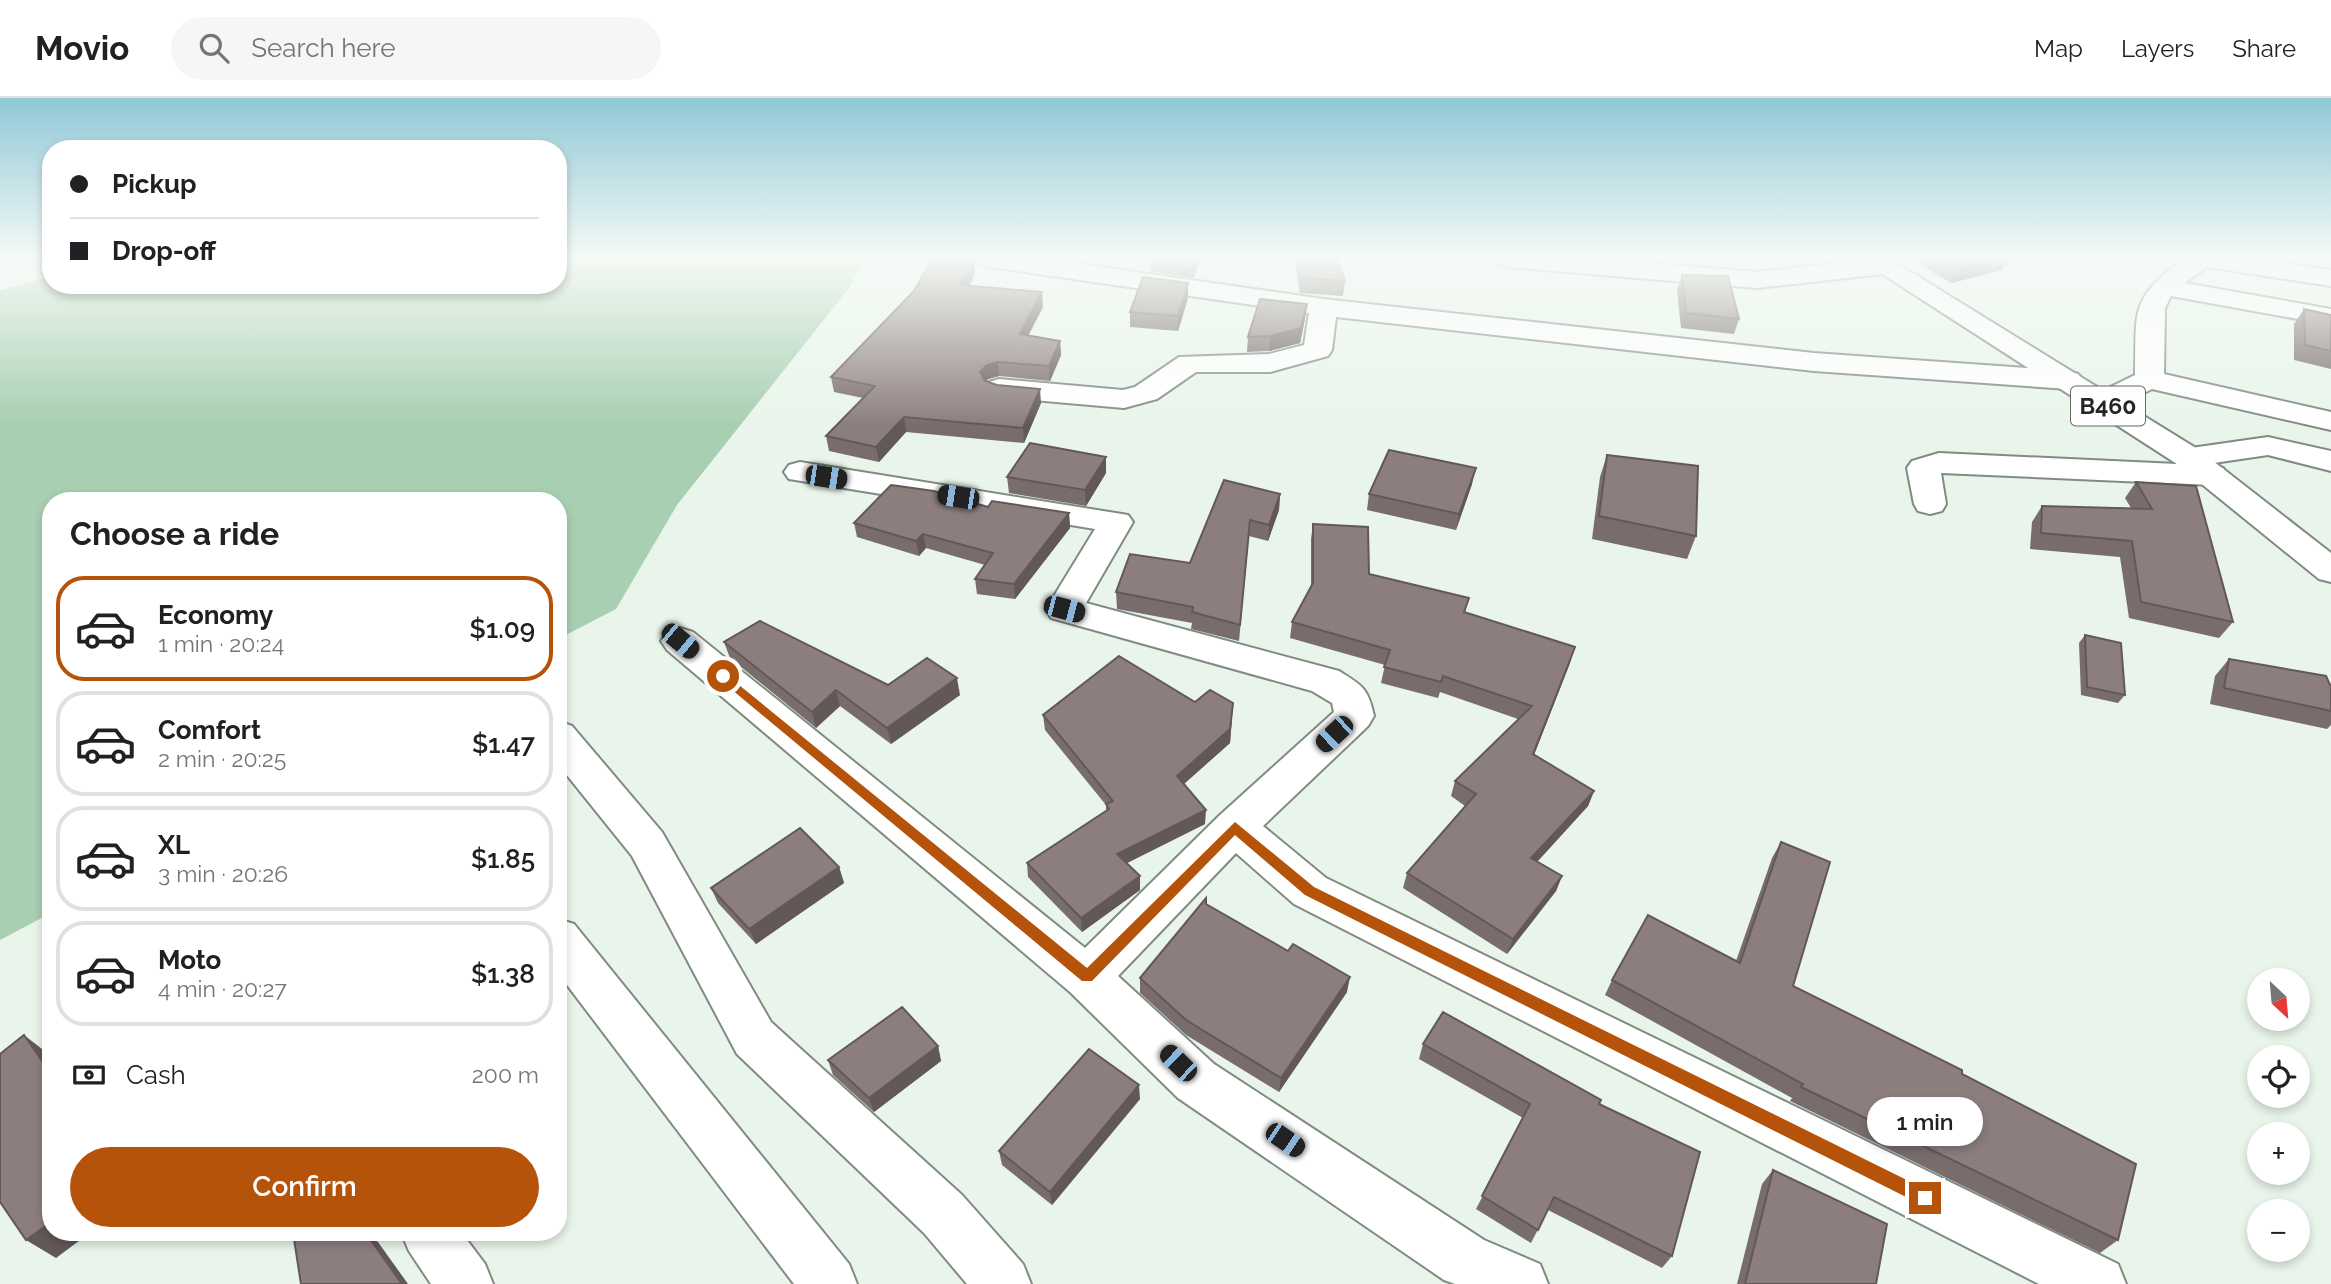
<!DOCTYPE html>
<html lang="en">
<head>
<meta charset="utf-8">
<style>
  body { margin:0; font-family:Raleway,sans-serif; background:#f6f6f6; color:#202124; height:100vh; display:flex; flex-direction:column; font-size:26px; white-space:nowrap }
  * { box-sizing:border-box; margin:0 }
  p { font-size:23px; color:#757577 }
  .icon { flex:none; width:38px; height:38px; fill:none; stroke:currentColor; stroke-width:2; stroke-linecap:round; stroke-linejoin:round }
  .map { position:relative; flex:1; overflow:hidden }
  .sheet { position:absolute; left:42px; top:394px; width:525px; height:749px; display:flex; flex-direction:column; background:#fff; border-radius:28px; box-shadow:0 4px 10px #0003 }
  .sheet>* { flex:none }
  .guide { position:absolute; left:42px; top:42px; width:525px; height:154px; border-radius:28px; box-shadow:0 4px 10px #0003; display:grid; align-content:center; height:154px; padding:0 28px; background:#fff }
  .needle { width:46px; rotate:154deg }
  .fabs { position:absolute; left:2247px; top:870px; display:grid; gap:14px }
  .fabs a { display:grid; place-items:center; width:63px; height:63px; border-radius:50%; background:#fff; box-shadow:0 4px 10px #0003; font-size:35px }
  .end { position:absolute; width:32px; height:32px; margin:-16px; border:9px solid #b45309; background:#fff; box-shadow:0 0 0 4px #fff }
  .from { border-radius:50% }
  .bubble { position:absolute; height:49px; border-radius:24px; background:#fff; box-shadow:0 4px 10px #0003; font-size:23px; font-weight:600; line-height:49px; text-align:center }
  .car { position:absolute; width:21px; height:42px; margin:-21px -10px; border-radius:9px; box-shadow:0 0 5px 2px #0007; background:linear-gradient(#222 24%,#8ab4d8 0 40%,#222 0 76%,#8ab4d8 0 86%,#222 0) }
  .guide b { display:flex; align-items:center; gap:24px; height:66px; font-size:26px }
  .guide b+b { border-top:2px solid #e0e0e0 }
  .guide i { width:18px; height:18px; background:#202124 }
  ul { padding:0; list-style:none }
  li { display:flex; align-items:center; gap:21px; height:105px; margin:0 14px 10px; padding:0 14px; border:4px solid #e0e0e0; border-radius:28px }
  li div { flex:1 }
  li b { display:block; font-size:26px }
  li em { font-style:normal; font-weight:600 }
  li.current { border-color:#b45309 }
  li>.icon { width:63px; height:63px; stroke-width:1.5 }
  h2 { padding:0 28px; font-size:32px; line-height:84px }
  .pay { display:flex; align-items:center; gap:18px; height:77px; padding:0 28px; font-size:26px }
  .pay p { margin-inline-start:auto }
  .cta { display:flex; gap:14px; margin-top:auto; padding:14px 28px }
  .cta a { flex:1; height:80px; border-radius:42px; background:#b45309; color:#fff; font-size:28px; font-weight:600; line-height:80px; text-align:center }
  header { display:flex; align-items:center; gap:42px; box-sizing:border-box; height:98px; padding:0 35px; background:#fff; border-bottom:2px solid #e0e0e0 }
  header strong { font-size:33px }
  nav { display:flex; gap:38px; margin-inline-start:auto; font-size:24px }
  .search { width:490px; height:63px; background:#f6f6f6; display:flex; align-items:center; gap:18px; box-sizing:border-box; padding:0 24px; border-radius:38px; color:#757577; font-size:26px }
  .map>svg:first-child { display:block }
  .green { fill:#a8cfb1 }
  .lines { fill:none; stroke-linecap:round; stroke-linejoin:round }
  .street-casing { stroke:#808b82; stroke-width:4 }
  .primary-casing { stroke:#808b82; stroke-width:4 }
  .street { fill:#fff; fill-rule:evenodd }
  .primary { fill:#fff; fill-rule:evenodd }
  .wall { fill:#796c6c }
  .shaded-wall { fill:#635858 }
  .building { fill:#8d7e7e; stroke:#635858; stroke-width:2 }
  .route { fill:#b45309 }
  .labels { text-anchor:middle; stroke-width:5; stroke-linejoin:round; paint-order:stroke }
  .shield { fill:#fefefe; stroke:#656865; stroke-width:2 }
  .shield-label { font-size:23px; font-weight:bold; fill:#232724 }
</style>
</head>
<body>
<header>
<strong>Movio</strong>
<div class="search"><svg class="icon" aria-label="search" viewBox="0 0 24 24"><circle cx="10" cy="10" r="6"/><path d="M15 15l6 6"/></svg>Search here</div>
<nav><a>Map</a><a>Layers</a><a>Share</a></nav>
</header>
<div class="map">
<svg width="2331" height="1186" viewBox="0 0 2331 1186">
  <rect width="100%" height="100%" fill="#e9f5eb"/>
  <polygon class="green" points="558,161 864,161 849,190 677,407 616,511 558,541 558,402 51,402 51,815 0,842 0,192 51,179 51,187 558,187"/>
  <g class="lines">
    <defs>
      <g id="street">
        <polygon points="977,161 1046,161 1323,201 1814,255 2068,273 2078,276 2083,282 2078,288 2068,291 1814,273 1336,219 1332,252 1328,258 1270,274 1196,274 1157,301 1124,310 999,299 989,296 984,290 989,284 999,281 1123,292 1135,289 1179,259 1269,256 1304,247 1309,215 990,169 981,166"/>
        <polygon points="1494,161 1603,161 1757,174 1873,161 1892,162 1896,168 1892,174 1883,176 1757,190 1507,169 1498,166"/>
        <path d="M2184,161H2258L2331,172V188L2207,169L2185,185L2331,211V227L2171,198L2165,210L2164,276L2331,314V332L2152,291L2114,310L2103,313L2092,310L2088,304L2092,298L2135,277C2137,213 2128,202 2184,161Z"/>
        <polygon points="2268,339 2331,353 2331,373 2268,357 2200,367 2223,370 2228,377 2223,384 2212,387 1941,375 1946,406 1942,413 1930,416 1918,413 1914,406 1907,370 1912,363 1939,355 2177,366 2172,359 2177,352"/>
        <path d="M800,364L1128,417L1133,424L1086,505L1339,573C1363,588 1368,590 1374,618L1368,628L1263,728L1326,780L2118,1166L2126,1186H2039L1294,806L1236,755L1118,878L1214,966L1484,1142L1540,1166L1548,1186H1455L1444,1182L1178,1000L1070,894L667,552L661,543L667,534L680,530L693,534L1085,850L1220,717L1334,614L1332,605L1312,593L1051,520L1046,511L1095,431L789,381L784,374L789,367Z"/>
        <polygon points="558,623 572,628 662,734 771,924 962,1097 1023,1166 1031,1186 967,1186 924,1135 737,956 632,758 558,666"/>
        <polygon points="558,821 574,826 849,1166 857,1186 794,1186 558,875"/>
        <polygon points="401,1134 461,1134 485,1166 493,1186 431,1186 409,1153"/>
      </g>
      <polygon id="primary" points="1859,161 1890,161 2199,352 2331,455 2331,484 2319,481 2177,366"/>
    </defs>
    <use href="#street" class="street-casing"/>
    <use href="#primary" class="primary-casing"/>
    <use href="#street" class="street"/>
    <use href="#primary" class="primary"/>
  </g>
  <g class="wall">
    <polygon points="1143,161 1198,161 1198,165 1194,180 1151,173 1151,166 1152,162"/>
    <polygon points="1294,161 1337,161 1345,183 1343,198 1300,195"/>
    <polygon points="1911,161 2007,161 2002,172 1951,185"/>
    <polygon points="975,176 969,188 1043,209 1028,237 1060,243 1061,257 1050,283 999,278 988,281 986,283 1041,305 1024,345 906,334 879,364 829,353 826,338 863,300 834,294 831,279"/>
    <polygon points="1682,177 1739,221 1734,236 1681,230 1677,192"/>
    <polygon points="1188,185 1188,200 1178,233 1130,229 1130,214"/>
    <polygon points="2304,211 2331,217 2331,271 2294,262 2294,226"/>
    <polygon points="1305,221 1300,245 1269,253 1247,254 1248,239"/>
    <polygon points="1607,357 1696,438 1687,461 1592,441 1600,379"/>
    <polygon points="1106,359 1106,375 1086,408 1009,395 1007,379"/>
    <polygon points="2136,384 2233,524 2219,540 2129,520 2120,459 2030,451 2032,424 2042,408 2131,410 2125,400"/>
    <polygon points="1472,386 1456,432 1367,412 1369,396"/>
    <polygon points="1280,396 1279,412 1268,443 1249,438 1239,543 1191,531 1192,525 1117,511 1116,494 1190,465"/>
    <polygon points="988,409 1069,415 1070,430 1015,501 977,496 975,481 985,467 926,450 919,458 857,439 854,425"/>
    <polygon points="1313,426 1369,476 1469,500 1465,514 1570,565 1534,657 1594,693 1588,708 1537,764 1562,778 1556,793 1507,856 1403,790 1407,775 1465,708 1451,698 1455,683 1518,621 1440,594 1438,600 1381,585 1385,567 1290,540 1292,524 1311,489 1311,441"/>
    <polygon points="2085,537 2125,597 2118,605 2081,597 2079,545"/>
    <polygon points="724,544 888,587 960,597 891,646 840,608 816,630 730,560"/>
    <polygon points="2229,561 2331,589 2331,627 2327,631 2210,606 2215,578"/>
    <polygon points="1195,604 1232,620 1230,645 1184,686 1205,726 1127,765 1140,792 1082,834 1028,779 1027,765 1106,713 1106,707 1045,632 1043,617"/>
    <polygon points="1781,744 1793,888 1962,976 2118,1142 2100,1155 1790,1003 1792,1000 1605,897 1612,882 1736,863 1772,760"/>
    <polygon points="839,769 844,785 756,846 718,805 711,790"/>
    <polygon points="1206,806 1347,894 1279,994 1186,937 1140,895 1140,880"/>
    <polygon points="1423,946 1599,1006 1672,1158 1662,1170 1548,1112 1531,1145 1476,1111 1523,1020 1419,961"/>
    <polygon points="938,948 941,963 874,1014 833,977 828,962"/>
    <polygon points="1140,1001 1052,1107 1002,1067 999,1053"/>
    <polygon points="1773,1072 1876,1186 1737,1186 1762,1086"/>
  </g>
  <g class="shaded-wall">
    <polygon points="1197,161 1198,161 1198,165 1194,180 1194,172"/>
    <polygon points="1992,161 2007,161 2002,172 1951,185 1958,170"/>
    <polygon points="974,162 975,176 962,201 960,187"/>
    <polygon points="1188,185 1188,200 1178,233 1178,218"/>
    <polygon points="1042,194 1043,209 1022,250 1020,236"/>
    <polygon points="1307,206 1305,221 1300,245 1269,253 1270,238"/>
    <polygon points="1060,243 1061,257 1050,283 1049,268"/>
    <polygon points="998,264 999,278 988,281 982,288 980,274 987,267"/>
    <polygon points="1040,291 1041,305 1024,345 1023,330"/>
    <polygon points="904,319 906,334 879,364 876,349"/>
    <polygon points="1106,359 1106,375 1086,408 1085,392"/>
    <polygon points="1476,370 1472,386 1456,432 1459,416"/>
    <polygon points="1280,396 1279,412 1268,443 1269,427"/>
    <polygon points="1069,415 1070,430 1015,501 1014,486"/>
    <polygon points="923,436 926,450 919,458 916,443"/>
    <polygon points="1575,549 1570,565 1528,672 1533,656"/>
    <polygon points="957,580 960,597 891,646 887,630"/>
    <polygon points="836,592 840,608 816,630 812,614"/>
    <polygon points="1233,605 1230,645 1177,692 1177,678"/>
    <polygon points="1594,693 1588,708 1526,776 1531,760"/>
    <polygon points="1206,712 1205,726 1117,770 1117,756"/>
    <polygon points="839,769 844,785 756,846 749,831"/>
    <polygon points="1140,778 1140,792 1082,834 1081,820"/>
    <polygon points="1562,778 1556,793 1507,856 1513,841"/>
    <polygon points="1350,879 1347,894 1279,994 1281,980"/>
    <polygon points="24,937 51,958 51,976"/>
    <polygon points="558,941 562,951 558,953"/>
    <polygon points="938,948 941,963 874,1014 869,1000"/>
    <polygon points="1139,987 1140,1001 1052,1107 1050,1094"/>
    <polygon points="51,1124 51,1134 91,1134 56,1160 26,1142"/>
    <polygon points="365,1134 378,1144 408,1186 402,1186"/>
  </g>
  <g class="building">
    <polygon points="932,161 974,162 960,187 1042,194 1020,236 1060,243 1049,268 998,264 987,267 980,274 985,283 997,287 1040,291 1023,330 904,319 876,349 826,338 875,288 831,279 914,193"/>
    <polygon points="1152,161 1197,161 1194,172 1151,166"/>
    <polygon points="1298,161 1337,161 1345,183 1302,180"/>
    <polygon points="1943,161 1992,161 1958,170"/>
    <polygon points="1682,177 1728,178 1739,221 1686,215"/>
    <polygon points="1143,179 1188,185 1178,218 1130,214"/>
    <polygon points="1260,201 1307,206 1301,230 1270,238 1248,239"/>
    <polygon points="2304,211 2331,217 2331,253 2305,247"/>
    <polygon points="1030,345 1106,359 1085,392 1007,379"/>
    <polygon points="1389,352 1476,370 1459,416 1369,396"/>
    <polygon points="1607,357 1698,368 1696,438 1599,418"/>
    <polygon points="1224,382 1280,396 1269,427 1250,422 1240,527 1192,514 1193,509 1116,494 1130,456 1190,465"/>
    <polygon points="2136,384 2196,388 2233,524 2141,504 2132,443 2041,435 2042,408 2152,411"/>
    <polygon points="891,387 934,393 988,409 992,403 1069,415 1014,486 975,481 993,455 923,436 916,443 854,425"/>
    <polygon points="1313,426 1368,429 1369,476 1469,500 1464,514 1575,549 1533,656 1594,693 1531,760 1562,778 1513,841 1407,775 1476,696 1455,683 1532,608 1443,578 1441,584 1384,569 1390,552 1292,524 1313,485"/>
    <polygon points="760,523 888,587 927,560 957,580 887,630 836,592 812,614 724,544"/>
    <polygon points="2085,537 2121,545 2125,597 2087,589"/>
    <polygon points="1119,558 1195,604 1210,592 1233,605 1230,631 1177,678 1206,712 1117,756 1140,778 1081,820 1027,765 1109,711 1106,706 1113,703 1043,617"/>
    <polygon points="2229,561 2326,578 2331,589 2331,613 2224,590"/>
    <polygon points="800,730 839,769 749,831 711,790"/>
    <polygon points="1781,744 1830,764 1793,888 1962,972 1962,976 2136,1066 2118,1142 1801,989 1803,986 1612,882 1648,817 1740,865"/>
    <polygon points="1206,800 1206,806 1288,853 1293,846 1350,879 1281,980 1186,922 1140,880"/>
    <polygon points="902,909 938,948 869,1000 828,962"/>
    <polygon points="1443,914 1601,1002 1599,1006 1700,1054 1672,1158 1554,1099 1538,1132 1482,1098 1530,1006 1423,946"/>
    <polygon points="24,937 51,976 51,1124 26,1142 0,1104 0,956"/>
    <polygon points="1089,951 1139,987 1050,1094 999,1053"/>
    <polygon points="1773,1072 1887,1126 1876,1186 1745,1186"/>
    <polygon points="346,1134 365,1134 402,1186 301,1186 294,1141"/>
  </g>
  <linearGradient id="sky" x2="0" y2="1"><stop stop-color="#90c8d6"/><stop offset="0.49" stop-color="#f5faf6"/><stop offset="1" stop-color="#f5faf6" stop-opacity="0"/></linearGradient>
  <rect width="2331" height="327" fill="url(#sky)"/>
  <polygon class="route" points="723,574 1087,870 1235,724 1314,789 1931,1094 1931,1106 1920,1106 1305,797 1235,737 1092,883 1082,883 719,581 717,578"/>
  <g class="labels">
    <rect class="shield" x="2071" y="288.5" width="74" height="39" rx="5"/>
    <g class="shield-label">
      <text x="2108" y="316">B460</text>
    </g>
  </g>
</svg>
<div class="fabs">
<a><svg class="needle" viewBox="-14 -14 28 28"><path d="M0-13l5 13h-10z" fill="#e53935"/><path d="M0 13l5-13h-10z" fill="#757577"/></svg></a>
<a><svg class="icon" aria-label="locate" viewBox="0 0 24 24"><circle cx="12" cy="12" r="6"/><path d="M12 2v4M12 18v4M2 12h4M18 12h4"/></svg></a>
<a>+</a>
<a>−</a>
</div>
<i class="end from" style="left:723px;top:578px"></i>
<i class="end" style="left:1925px;top:1100px"></i>
<div class="bubble" style="left:1867px;top:999px;width:116px">1 min</div>
<i class="car" style="left:826px;top:379px;rotate:99deg"></i>
<i class="car" style="left:958px;top:399px;rotate:279deg"></i>
<i class="car" style="left:1064px;top:511px;rotate:105deg"></i>
<i class="car" style="left:680px;top:543px;rotate:130deg"></i>
<i class="car" style="left:1334px;top:636px;rotate:227deg"></i>
<i class="car" style="left:1178px;top:965px;rotate:314deg"></i>
<i class="car" style="left:1285px;top:1042px;rotate:124deg"></i>
<div class="guide">
<b><i class="from"></i>Pickup</b>
<b><i></i>Drop-off</b>
</div>
<section class="sheet">
<h2>Choose a ride</h2>
<ul>
<li class="current"><svg class="icon" aria-label="car" viewBox="0 0 24 24"><path d="M5 17H2v-5l4-1 3-4h7l3 4 3 1v5h-3M9 17h6M6 11h13"/><circle cx="7" cy="17" r="2"/><circle cx="17" cy="17" r="2"/></svg><div><b>Economy</b><p>1 min · 20:24</p></div><em>$1.09</em></li>
<li><svg class="icon" aria-label="car" viewBox="0 0 24 24"><path d="M5 17H2v-5l4-1 3-4h7l3 4 3 1v5h-3M9 17h6M6 11h13"/><circle cx="7" cy="17" r="2"/><circle cx="17" cy="17" r="2"/></svg><div><b>Comfort</b><p>2 min · 20:25</p></div><em>$1.47</em></li>
<li><svg class="icon" aria-label="car" viewBox="0 0 24 24"><path d="M5 17H2v-5l4-1 3-4h7l3 4 3 1v5h-3M9 17h6M6 11h13"/><circle cx="7" cy="17" r="2"/><circle cx="17" cy="17" r="2"/></svg><div><b>XL</b><p>3 min · 20:26</p></div><em>$1.85</em></li>
<li><svg class="icon" aria-label="car" viewBox="0 0 24 24"><path d="M5 17H2v-5l4-1 3-4h7l3 4 3 1v5h-3M9 17h6M6 11h13"/><circle cx="7" cy="17" r="2"/><circle cx="17" cy="17" r="2"/></svg><div><b>Moto</b><p>4 min · 20:27</p></div><em>$1.38</em></li>
</ul>
<div class="pay"><svg class="icon" aria-label="cash" viewBox="0 0 24 24"><path d="M3 7h18v10H3z"/><circle cx="12" cy="12" r="2"/></svg>Cash<p>200 m</p></div>
<div class="cta"><a>Confirm</a></div>
</section>
</div>
</body>
</html>
